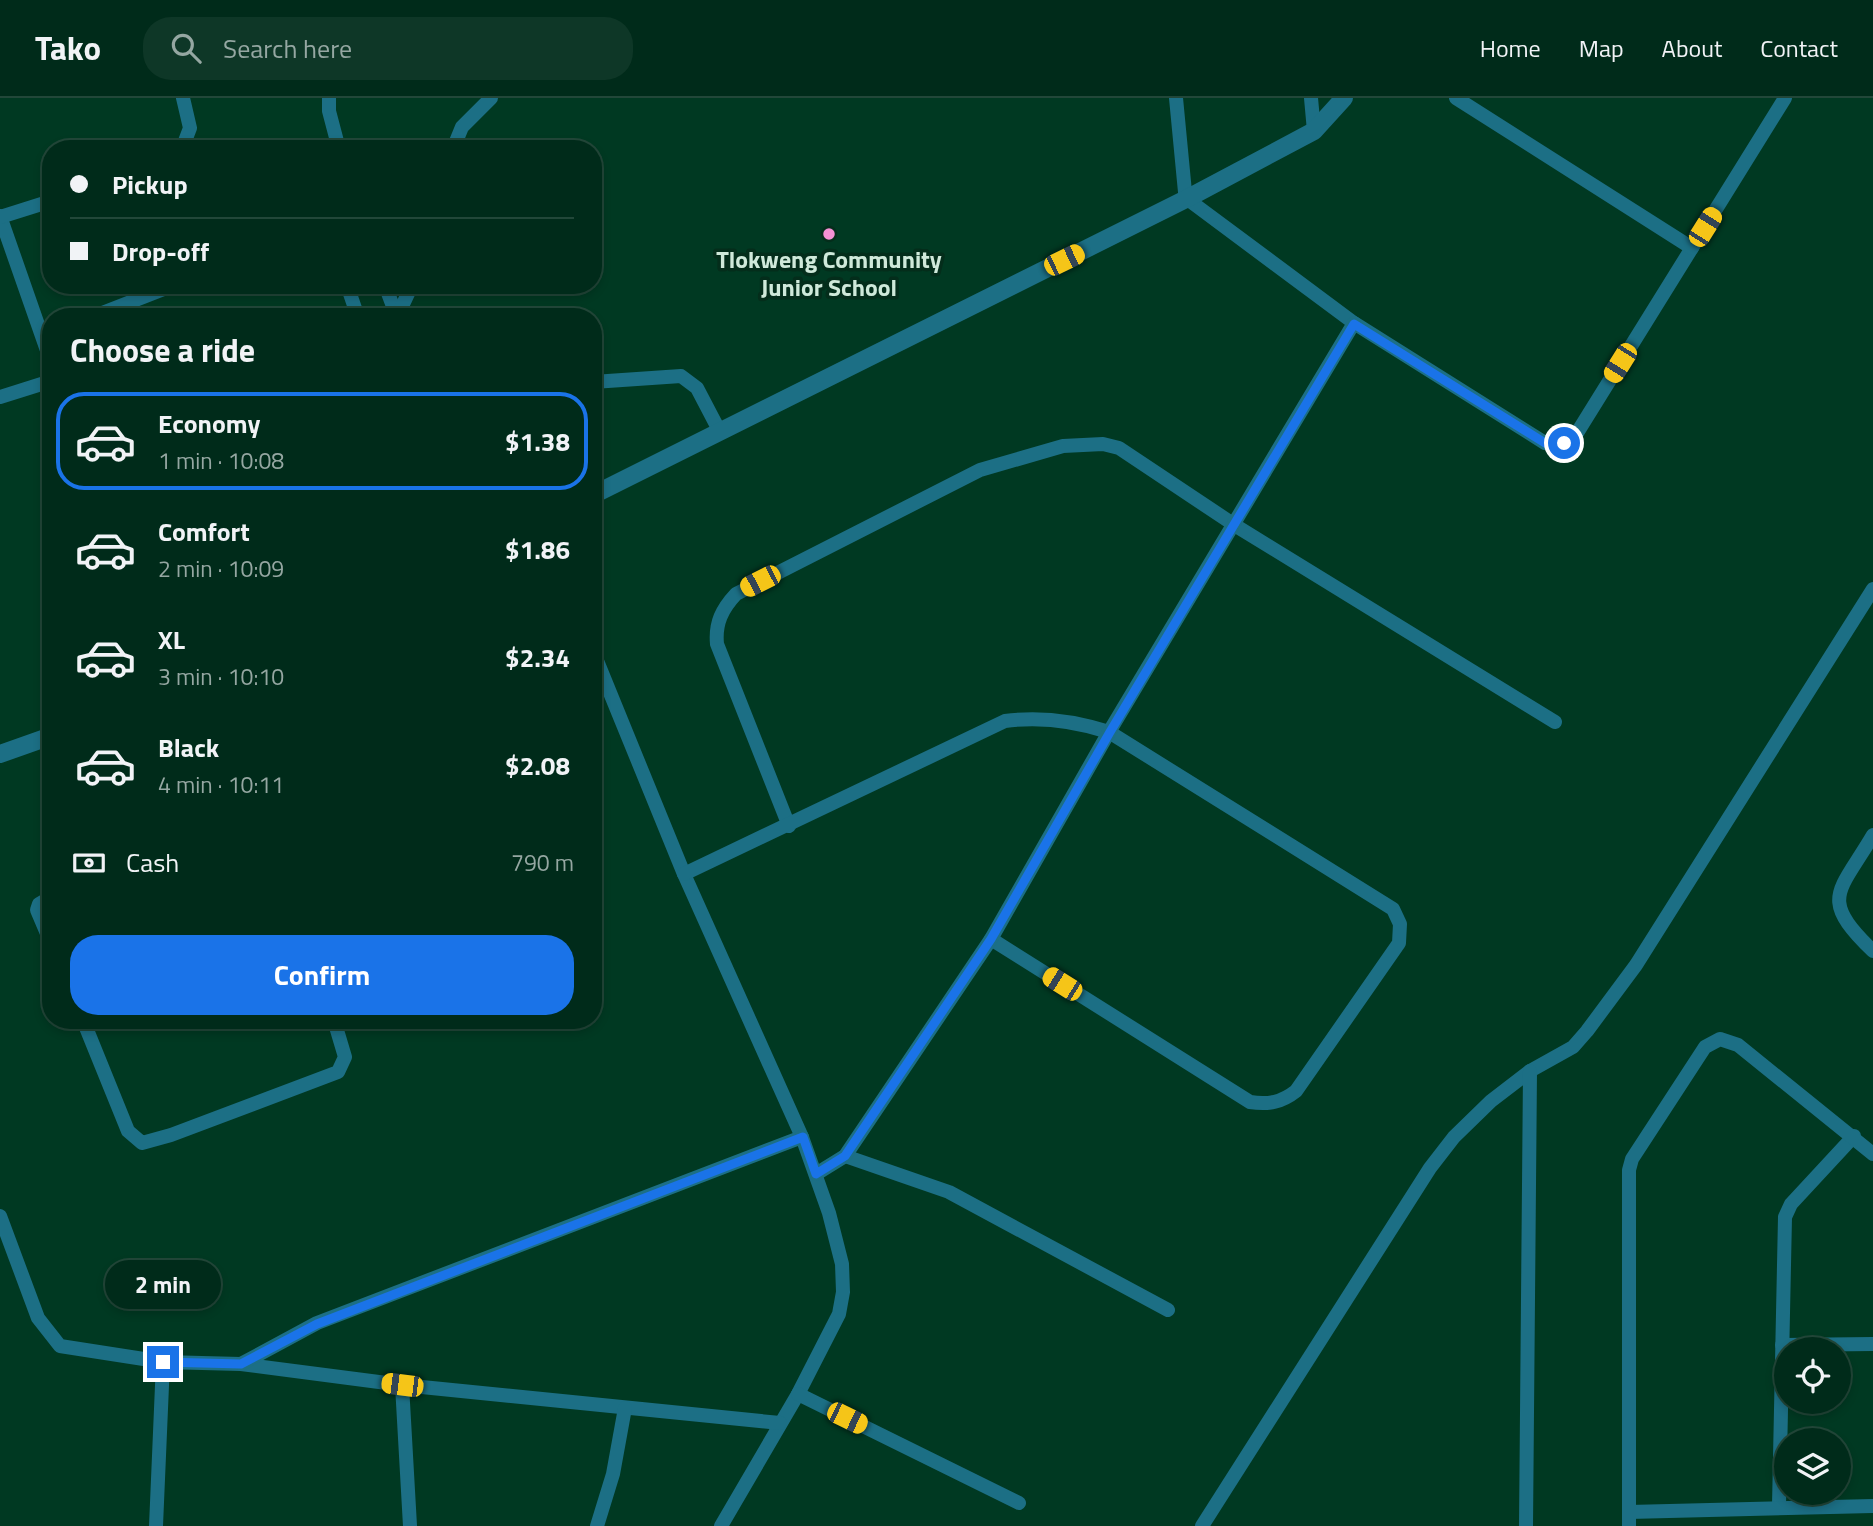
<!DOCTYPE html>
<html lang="en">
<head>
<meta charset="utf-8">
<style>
  body { margin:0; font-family:"Titillium Web",sans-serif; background:#0e3727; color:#f1f3f6; height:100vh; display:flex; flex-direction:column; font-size:26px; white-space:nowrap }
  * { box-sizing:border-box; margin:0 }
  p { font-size:23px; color:#95a7a2 }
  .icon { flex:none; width:38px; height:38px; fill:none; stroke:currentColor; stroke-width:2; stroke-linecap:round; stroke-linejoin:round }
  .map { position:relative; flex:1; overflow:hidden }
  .drawer { position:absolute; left:42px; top:210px; width:560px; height:721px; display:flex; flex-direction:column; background:#002b1a; border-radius:28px; box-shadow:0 4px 10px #0003,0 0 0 2px #224739 }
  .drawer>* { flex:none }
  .top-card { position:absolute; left:42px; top:42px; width:560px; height:154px; border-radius:28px; box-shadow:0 4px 10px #0003,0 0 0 2px #224739; display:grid; align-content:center; height:154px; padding:0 28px; background:#002b1a }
  .controls { position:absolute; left:1774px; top:1239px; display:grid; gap:14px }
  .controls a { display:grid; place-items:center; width:77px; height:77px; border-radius:50%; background:#002b1a; box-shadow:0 4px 10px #0003,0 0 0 2px #224739; font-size:35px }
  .end { position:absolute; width:32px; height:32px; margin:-16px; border:9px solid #1a73e8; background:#fff; box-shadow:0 0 0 4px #fff }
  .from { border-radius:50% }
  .bubble { position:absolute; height:49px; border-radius:24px; background:#002b1a; box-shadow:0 4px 10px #0003,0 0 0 2px #224739; font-size:23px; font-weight:700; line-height:49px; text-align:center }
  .car { position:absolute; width:21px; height:42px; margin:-21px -10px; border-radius:9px; box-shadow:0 0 5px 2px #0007; background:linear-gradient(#f5c518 24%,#345 0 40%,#f5c518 0 76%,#345 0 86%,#f5c518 0) }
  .top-card b { display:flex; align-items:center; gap:24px; height:66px; font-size:26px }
  .top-card b+b { border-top:2px solid #224739 }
  .top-card i { width:18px; height:18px; background:#f1f3f6 }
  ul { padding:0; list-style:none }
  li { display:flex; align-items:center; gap:21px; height:98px; margin:0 14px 10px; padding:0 14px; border:4px solid transparent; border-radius:28px }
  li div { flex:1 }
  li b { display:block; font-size:26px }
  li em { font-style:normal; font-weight:700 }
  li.active { border-color:#1a73e8 }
  li>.icon { width:63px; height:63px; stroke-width:1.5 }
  h2 { padding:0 28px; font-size:32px; line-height:84px }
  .pay { display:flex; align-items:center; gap:18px; height:77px; padding:0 28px; font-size:26px }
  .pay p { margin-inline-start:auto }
  .cta { display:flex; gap:14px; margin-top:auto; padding:14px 28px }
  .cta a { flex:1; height:80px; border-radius:28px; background:#1a73e8; color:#fff; font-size:28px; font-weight:700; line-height:80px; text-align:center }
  header { display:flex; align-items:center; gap:42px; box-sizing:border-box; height:98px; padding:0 35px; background:#002b1a; border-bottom:2px solid #224739 }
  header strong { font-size:33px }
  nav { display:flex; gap:38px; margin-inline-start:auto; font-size:24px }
  .search { width:490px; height:63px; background:#0e3727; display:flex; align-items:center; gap:18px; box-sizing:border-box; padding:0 24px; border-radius:28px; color:#95a7a2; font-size:26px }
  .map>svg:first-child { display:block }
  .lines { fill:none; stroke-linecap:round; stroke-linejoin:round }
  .minor { stroke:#1c6f85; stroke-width:14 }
  .tertiary { stroke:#1c6f85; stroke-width:18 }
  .route { stroke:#1a73e8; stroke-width:9 }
  .poi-dot { fill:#f491d4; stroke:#042d1b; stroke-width:2.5 }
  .labels { text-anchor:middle; stroke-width:7; stroke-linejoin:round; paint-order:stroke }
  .poi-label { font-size:24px; font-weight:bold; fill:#cfe9da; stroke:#042d1b }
</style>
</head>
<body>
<header>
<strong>Tako</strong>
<div class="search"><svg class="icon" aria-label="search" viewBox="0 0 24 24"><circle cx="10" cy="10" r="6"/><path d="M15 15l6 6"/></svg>Search here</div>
<nav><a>Home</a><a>Map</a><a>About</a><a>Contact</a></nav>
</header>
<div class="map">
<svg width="1873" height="1428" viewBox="0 0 1873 1428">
  <rect width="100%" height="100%" fill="#003922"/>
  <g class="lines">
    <g class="minor">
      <polyline points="329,0 329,13 339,51"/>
      <path d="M1176,0L1185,94L1190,103L1354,225L1545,345C1558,346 1568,345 1577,335L1785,0"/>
      <polyline points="1311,0 1314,33"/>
      <polyline points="1456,0 1692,150"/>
      <polyline points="182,51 190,30 183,0"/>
      <polyline points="453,51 462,29 491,0"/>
      <polyline points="0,118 51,264"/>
      <polyline points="0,119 51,103"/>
      <polyline points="347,187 358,219"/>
      <polyline points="385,187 397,219"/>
      <polyline points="92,219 174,187"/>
      <polyline points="397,219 412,187"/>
      <polyline points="593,284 681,278 697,290 720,334"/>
      <polyline points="0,299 51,283"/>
      <polyline points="593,553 684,776 802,1039 829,1115 842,1166 843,1194 839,1216 798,1296 721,1428"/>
      <path d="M789,728L717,546C715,525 722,511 736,496L980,372L1063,348L1103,346L1119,350L1236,428L1555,624"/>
      <path d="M1873,737C1839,795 1818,800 1873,853"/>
      <path d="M684,776L1005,623C1042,618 1075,623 1109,634L1393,811L1400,826L1399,845L1296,993C1282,1004 1269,1007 1250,1004L991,841"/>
      <polyline points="51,799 39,806 37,812 51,845"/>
      <polyline points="83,922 128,1033 142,1045 171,1037 338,974 345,959 334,922"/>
      <polyline points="845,1058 949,1094 1168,1212"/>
      <polyline points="816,1076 845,1058 991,841 1109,634 1354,225"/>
      <polyline points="0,1118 38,1220 60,1248 163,1264 241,1266 402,1287 780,1325"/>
      <polyline points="1782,1247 1873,1246"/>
      <polyline points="241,1266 317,1225 802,1039"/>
      <polyline points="402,1287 410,1428"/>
      <polyline points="798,1296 1019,1405"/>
      <polyline points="1779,1408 1785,1119 1791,1106 1854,1038"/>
      <polyline points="1629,1414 1873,1408"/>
      <polyline points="156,1428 163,1264"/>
      <polyline points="597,1428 613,1376 625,1310"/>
      <polyline points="1202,1428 1430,1070 1454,1039 1491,1003 1530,973 1573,949 1587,933 1636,867 1873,491"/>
      <polyline points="1526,1428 1530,973"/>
      <polyline points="1629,1428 1629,1072 1632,1061 1705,949 1720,941 1738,947 1873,1056"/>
    </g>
    <g class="tertiary">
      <polyline points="593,397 1188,100 1314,33 1344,0"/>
      <polyline points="0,656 51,638"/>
    </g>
  </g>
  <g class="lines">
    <polyline class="route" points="163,1264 241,1266 317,1226 803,1039 816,1076 845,1058 991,841 1110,634 1354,226 1545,345 1564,345"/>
  </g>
  <circle class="poi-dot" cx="829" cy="136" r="7"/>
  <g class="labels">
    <g class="poi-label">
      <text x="829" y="170">Tlokweng Community<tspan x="829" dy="28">Junior School</tspan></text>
    </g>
  </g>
</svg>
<div class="controls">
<a><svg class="icon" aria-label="locate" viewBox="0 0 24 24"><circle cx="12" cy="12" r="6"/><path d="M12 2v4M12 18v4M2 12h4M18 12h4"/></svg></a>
<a><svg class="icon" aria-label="layers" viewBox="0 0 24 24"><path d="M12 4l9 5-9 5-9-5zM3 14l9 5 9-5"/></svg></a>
</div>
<i class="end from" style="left:1564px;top:345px"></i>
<i class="end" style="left:163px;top:1264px"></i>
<div class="bubble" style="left:105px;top:1162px;width:116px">2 min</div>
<i class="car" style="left:1705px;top:129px;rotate:32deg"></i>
<i class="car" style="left:1064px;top:162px;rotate:64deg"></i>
<i class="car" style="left:1620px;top:265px;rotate:212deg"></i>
<i class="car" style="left:760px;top:483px;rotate:243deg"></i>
<i class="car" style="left:1062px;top:886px;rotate:302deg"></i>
<i class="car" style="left:402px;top:1287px;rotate:277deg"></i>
<i class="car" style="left:847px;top:1320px;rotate:116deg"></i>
<div class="top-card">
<b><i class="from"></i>Pickup</b>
<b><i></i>Drop-off</b>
</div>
<section class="drawer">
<h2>Choose a ride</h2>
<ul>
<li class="active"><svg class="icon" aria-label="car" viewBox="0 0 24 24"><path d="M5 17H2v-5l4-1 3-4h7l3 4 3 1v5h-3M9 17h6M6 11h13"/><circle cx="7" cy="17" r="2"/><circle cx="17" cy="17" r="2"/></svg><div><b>Economy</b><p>1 min · 10:08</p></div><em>$1.38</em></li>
<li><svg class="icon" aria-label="car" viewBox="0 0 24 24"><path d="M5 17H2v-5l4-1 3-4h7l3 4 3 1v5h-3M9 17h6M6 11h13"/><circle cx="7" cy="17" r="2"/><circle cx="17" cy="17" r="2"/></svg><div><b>Comfort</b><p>2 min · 10:09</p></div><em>$1.86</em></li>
<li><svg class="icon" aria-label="car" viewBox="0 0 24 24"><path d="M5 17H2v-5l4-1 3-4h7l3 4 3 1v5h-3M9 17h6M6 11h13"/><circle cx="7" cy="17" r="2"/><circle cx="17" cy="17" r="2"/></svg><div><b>XL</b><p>3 min · 10:10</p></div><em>$2.34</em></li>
<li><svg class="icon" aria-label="car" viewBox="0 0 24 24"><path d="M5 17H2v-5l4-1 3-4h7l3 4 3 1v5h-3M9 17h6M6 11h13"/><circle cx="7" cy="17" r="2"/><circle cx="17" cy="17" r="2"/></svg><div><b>Black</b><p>4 min · 10:11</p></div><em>$2.08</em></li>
</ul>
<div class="pay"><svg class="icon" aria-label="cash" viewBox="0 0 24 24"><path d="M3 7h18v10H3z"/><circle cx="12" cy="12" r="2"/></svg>Cash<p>790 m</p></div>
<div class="cta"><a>Confirm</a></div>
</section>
</div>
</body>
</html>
